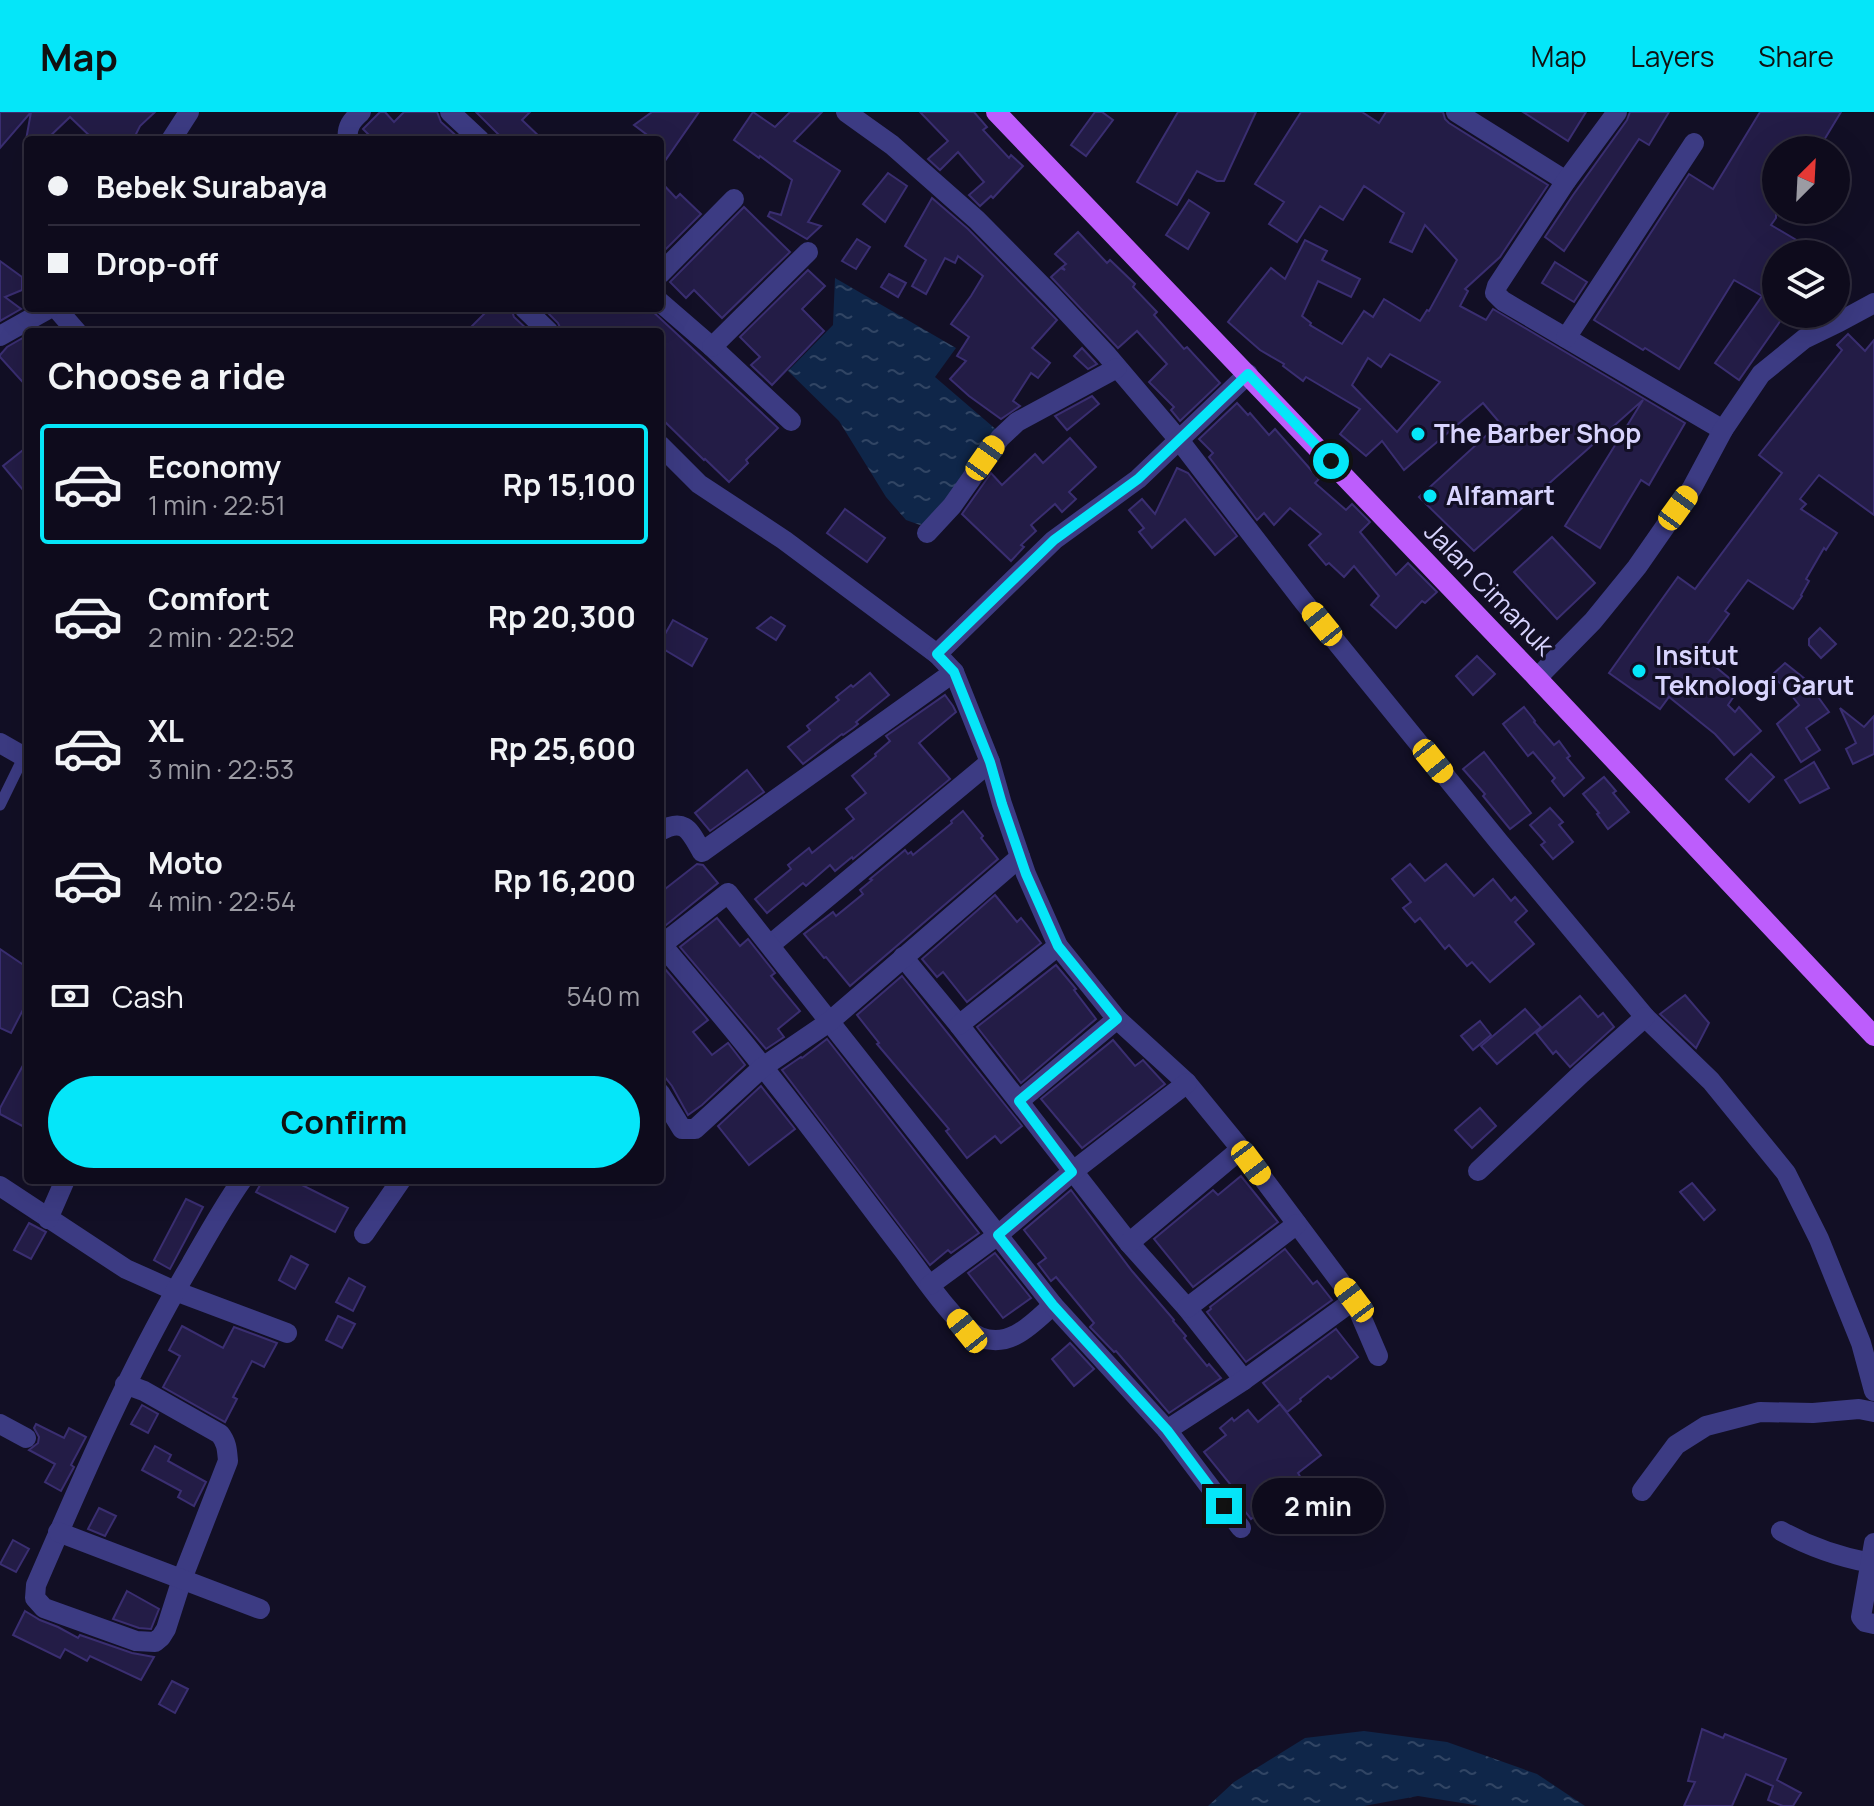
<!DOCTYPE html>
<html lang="en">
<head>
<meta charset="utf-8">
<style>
  body { margin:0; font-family:Manrope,sans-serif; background:#171425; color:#f1f3f6; height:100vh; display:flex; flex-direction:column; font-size:30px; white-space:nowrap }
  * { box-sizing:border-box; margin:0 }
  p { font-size:26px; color:#9b9ba3 }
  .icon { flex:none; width:44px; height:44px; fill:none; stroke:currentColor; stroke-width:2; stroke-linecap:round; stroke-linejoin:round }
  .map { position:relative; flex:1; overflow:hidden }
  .side { position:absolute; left:24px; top:216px; width:640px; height:856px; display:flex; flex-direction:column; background:#0e0b1c; border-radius:8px; box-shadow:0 8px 32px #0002,0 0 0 2px #2e2b3b }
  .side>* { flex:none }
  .hud { position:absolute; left:24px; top:24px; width:640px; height:176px; border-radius:8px; box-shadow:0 8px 32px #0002,0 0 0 2px #2e2b3b; display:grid; align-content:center; height:176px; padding:0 24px; background:#0e0b1c }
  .needle { width:52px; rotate:24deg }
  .controls { position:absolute; left:1762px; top:24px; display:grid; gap:16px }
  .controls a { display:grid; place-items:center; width:88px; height:88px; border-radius:50%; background:#0e0b1c; box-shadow:0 8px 32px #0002,0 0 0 2px #2e2b3b; font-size:40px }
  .end { position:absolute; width:36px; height:36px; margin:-18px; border:10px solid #05e6f9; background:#111; box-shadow:0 0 0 4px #111 }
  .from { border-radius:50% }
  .bubble { position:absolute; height:56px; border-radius:28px; background:#0e0b1c; box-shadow:0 8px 32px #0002,0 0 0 2px #2e2b3b; font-size:26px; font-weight:700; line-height:56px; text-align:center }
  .car { position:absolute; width:24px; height:48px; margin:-24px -12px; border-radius:10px; box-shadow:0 0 6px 2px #0007; background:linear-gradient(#f5c518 24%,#345 0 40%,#f5c518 0 76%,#345 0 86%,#f5c518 0) }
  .hud b { display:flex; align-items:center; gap:28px; height:76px; font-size:30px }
  .hud b+b { border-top:2px solid #2e2b3b }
  .hud i { width:20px; height:20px; background:#f1f3f6 }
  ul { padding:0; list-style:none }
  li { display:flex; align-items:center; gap:24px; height:120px; margin:0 16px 12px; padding:0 8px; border:4px solid transparent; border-radius:8px }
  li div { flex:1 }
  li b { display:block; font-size:30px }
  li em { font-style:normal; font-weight:700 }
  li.current { border-color:#05e6f9 }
  li>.icon { width:72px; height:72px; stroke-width:1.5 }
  h2 { padding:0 24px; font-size:36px; line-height:96px }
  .pay { display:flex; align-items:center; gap:20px; height:88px; padding:0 24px; font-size:30px }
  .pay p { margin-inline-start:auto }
  .button { display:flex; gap:16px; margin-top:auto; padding:16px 24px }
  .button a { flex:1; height:92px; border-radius:48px; background:#05e6f9; color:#111; font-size:32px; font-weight:700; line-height:92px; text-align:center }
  header { display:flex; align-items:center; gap:48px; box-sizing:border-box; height:112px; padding:0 40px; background:#05e6f9; color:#111 }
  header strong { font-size:38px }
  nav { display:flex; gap:44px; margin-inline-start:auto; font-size:28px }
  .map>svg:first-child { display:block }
  .water { fill:url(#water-ripples) }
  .building { fill:#231c46; stroke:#3a2e71; stroke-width:2; fill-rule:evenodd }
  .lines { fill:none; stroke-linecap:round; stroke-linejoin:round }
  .service { stroke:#3c3b83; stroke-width:11 }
  .minor { stroke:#3c3b83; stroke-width:20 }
  .primary { stroke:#bd5dfc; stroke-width:20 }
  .route { stroke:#05e6f9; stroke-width:10 }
  .poi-dot { fill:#05e6f9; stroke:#120f25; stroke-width:3 }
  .labels { text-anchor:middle; stroke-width:6; stroke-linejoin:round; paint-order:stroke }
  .poi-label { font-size:26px; font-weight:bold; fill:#d8d4fe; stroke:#120f25; text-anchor:start }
  .street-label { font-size:26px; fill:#d8d4fe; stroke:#120f25 }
</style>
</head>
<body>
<header>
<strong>Map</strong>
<nav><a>Map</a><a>Layers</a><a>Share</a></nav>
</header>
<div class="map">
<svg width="1874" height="1694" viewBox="0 0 1874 1694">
  <defs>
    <pattern id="water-ripples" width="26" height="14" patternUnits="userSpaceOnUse" patternTransform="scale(2)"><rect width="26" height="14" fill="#0f2649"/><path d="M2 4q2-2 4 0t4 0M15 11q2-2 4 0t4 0" fill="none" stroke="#314564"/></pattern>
  </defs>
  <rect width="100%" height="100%" fill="#120f25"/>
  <g class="water">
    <polygon points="835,166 956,236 935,265 999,320 931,408 920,413 906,408 886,385 839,309 788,259 833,213"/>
    <polygon points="1364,1619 1447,1630 1537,1662 1585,1694 1481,1694 1418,1684 1364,1694 1208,1694 1234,1670 1305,1626"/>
  </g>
  <g class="building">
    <polygon points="0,0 155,0 140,14 133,28 94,28 70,5 46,28 26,28 31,0 0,36"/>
    <polygon points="380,0 385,0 394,10 404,0 437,0 441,10 461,28 374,28 363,17"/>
    <polygon points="476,0 530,0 522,8 543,28 504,28"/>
    <polygon points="652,0 699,0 660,56 660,28 654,28 634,13"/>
    <polygon points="753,0 775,15 790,0 822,0 794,29 840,59 808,110 821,114 807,127 768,104 770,100 781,103 792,68 760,44 759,46 734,28"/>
    <polygon points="920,0 974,0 987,15 983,18 1009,46 1011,43 1023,54 993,86 991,84 980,94 969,83 984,70 958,40 940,58 928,47 948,29"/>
    <polygon points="1095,0 1102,0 1113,8 1086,44 1071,33"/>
    <polygon points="1178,0 1256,0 1224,69 1217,69 1197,59 1177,93 1137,70"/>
    <path d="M1301,0H1362L1379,11L1386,0H1443L1445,7L1449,11L1548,73L1500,145L1465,177L1468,179L1460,194L1486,208L1493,197L1685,311L1649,373L1641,368L1600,436L1565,414L1643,288L1527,391L1519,386L1517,388L1523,395L1474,439L1419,385L1500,311L1483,291L1404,358L1382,329L1366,344L1340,322L1360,297L1306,265L1303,269L1283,254L1284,252L1260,238L1228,210L1271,156L1285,167L1305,128L1327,139L1322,148L1360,167L1351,185L1318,169L1302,204L1311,211L1310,213L1342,232L1364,199L1373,205L1384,187L1420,209L1427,198L1429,199L1457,148L1425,113L1412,140L1390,130L1404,101L1364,74L1343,108L1320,94L1297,130L1269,112L1284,90L1255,72ZM1390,242L1440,270L1397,320L1352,273L1368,246L1381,255Z"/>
    <polygon points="1523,0 1586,0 1568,29"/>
    <polygon points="1630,0 1669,0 1649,33 1639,27 1564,139 1545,125 1573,83 1627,8"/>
    <polygon points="1760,0 1841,0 1818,38 1776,38 1776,106 1771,113 1820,142 1776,142 1776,204 1781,208 1739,268 1715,251 1762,184 1734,168 1679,257 1645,236 1643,238 1594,208 1689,62 1713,77"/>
    <polygon points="888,61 907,74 885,110 863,92"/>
    <polygon points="660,69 676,86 680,82 701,102 665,138 660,134"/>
    <polygon points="932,86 968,117 1057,208 1032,236 1050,251 1038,266 1031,261 1013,289 1020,294 1001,307 969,284 950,267 966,249 957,244 969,225 951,212 971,184 983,164 958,144 955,151 945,146 926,182 912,174 926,148 905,134"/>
    <polygon points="1189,88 1209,101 1188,137 1166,123"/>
    <polygon points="744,95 790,140 722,206 694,178 686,186 670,170"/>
    <polygon points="1078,120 1107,151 1110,148 1135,172 1133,175 1157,200 1154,203 1184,237 1187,235 1220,271 1180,309 1171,298 1174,295 1149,270 1167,252 1137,219 1118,236 1051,165 1061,156 1065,158 1062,155 1066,152 1055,142"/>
    <polygon points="857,127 870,135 856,157 842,149"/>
    <polygon points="0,149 22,165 22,178 5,185 21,197 0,209"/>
    <polygon points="1555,150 1587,170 1574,190 1542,171"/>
    <polygon points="808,158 825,174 802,197 824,219 772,273 751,253 760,245 740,225"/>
    <polygon points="889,162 906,171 898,185 881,175"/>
    <polygon points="490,196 511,196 514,205 530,220 466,220"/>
    <polygon points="543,196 649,196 778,316 746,348 748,351 729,370 705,347 704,348 660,305 660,220 562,220 558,211"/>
    <polygon points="1848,222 1865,239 1874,228 1874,403 1819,363 1800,387 1806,392 1801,397 1837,421 1826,438 1824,436 1806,467 1809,469 1801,483 1802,484 1793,497 1748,468 1725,499 1729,502 1700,542 1740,575 1728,593 1735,600 1739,595 1761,619 1734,643 1715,622 1669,585 1660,597 1609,561 1678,465 1695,477 1782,361 1759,343 1842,238 1837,233"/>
    <polygon points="28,223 28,276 0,245 0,243 7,235"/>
    <polygon points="1082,236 1096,251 1097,252 1088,257 1074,244"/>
    <polygon points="1092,284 1099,292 1067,318 1055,304"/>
    <polygon points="1237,291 1248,303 1250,301 1269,323 1275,317 1319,367 1315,371 1346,398 1352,392 1370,410 1360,420 1396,463 1408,451 1437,480 1425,491 1422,489 1396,516 1371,493 1379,484 1354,454 1344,465 1329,451 1326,453 1309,433 1321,422 1290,396 1274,413 1264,401 1257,408 1209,345 1213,341 1199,327"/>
    <polygon points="1070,326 1096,355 1069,380 1076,387 1062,400 1055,392 1031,413 1036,419 1021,433 1024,435 1011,449 962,402 991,361 1002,373 1035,342 1043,351"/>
    <polygon points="28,334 28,384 3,354"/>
    <polygon points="1177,356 1188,361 1237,424 1215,443 1185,407 1152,436 1139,420 1144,416 1129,398 1142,387 1155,402"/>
    <polygon points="845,397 885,426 867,450 827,421"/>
    <polygon points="1552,425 1595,471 1557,507 1514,460"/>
    <polygon points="771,505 785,514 776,528 757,516"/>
    <polygon points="673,508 707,527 692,554 660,535 660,531"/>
    <polygon points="1820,516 1836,532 1821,546 1809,533 1809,527"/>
    <polygon points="1477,544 1495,562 1473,583 1456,564"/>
    <polygon points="1785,551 1805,567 1829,600 1806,616 1820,638 1801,650 1777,612 1799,593 1785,575 1771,564"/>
    <polygon points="870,561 889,583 856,610 858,612 853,616 843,623 842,622 803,652 788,635 810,618 807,614 839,588 836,585 851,573 853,575"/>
    <polygon points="945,583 953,594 956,600 919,631 950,667 853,747 852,745 835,759 830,753 806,774 803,771 767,801 755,787 791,757 788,753 809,736 812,741 854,707 846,697 866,681 852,664 876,644 875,642 890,629 886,624"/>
    <polygon points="1524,595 1535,609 1534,610 1554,633 1559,629 1570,644 1567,646 1584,666 1564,684 1552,669 1555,666 1533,640 1528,644 1503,612"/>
    <polygon points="1840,596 1864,615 1874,604 1874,642 1853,652 1846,637 1856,631"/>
    <polygon points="1484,640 1531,701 1510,717 1483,684 1485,682 1463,657"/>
    <polygon points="1751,642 1774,665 1749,690 1726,667"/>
    <polygon points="1814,650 1829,676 1800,691 1785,668"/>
    <polygon points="747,658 764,680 710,719 695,701"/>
    <polygon points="1604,665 1616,679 1613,681 1629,700 1608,717 1597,702 1599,701 1583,682"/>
    <polygon points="1550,696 1563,710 1559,713 1573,730 1553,747 1541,733 1545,730 1530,713"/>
    <polygon points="963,699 983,724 981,726 998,747 850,874 826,845 824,846 804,822 833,800 836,804 863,782 860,778 872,768 870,767 905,738 908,742 911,740 913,743 952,711 951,709"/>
    <polygon points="697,752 703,753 718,771 660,818 660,781"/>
    <polygon points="1410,752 1425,769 1446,752 1474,784 1493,767 1511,789 1515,785 1527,799 1515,810 1534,832 1490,870 1472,850 1467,854 1449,833 1445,837 1420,806 1415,810 1403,796 1411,790 1392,767"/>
    <polygon points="995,783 1017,810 1021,806 1041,831 967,890 943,860 937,865 922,847"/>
    <polygon points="717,806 740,834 748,827 775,861 771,864 800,899 778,917 784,925 766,937 680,835"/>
    <polygon points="0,837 28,856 28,888 11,921 0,916"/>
    <polygon points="660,851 708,908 693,920 712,943 728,931 745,953 702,993 688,1003 672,974 660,959"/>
    <polygon points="1056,853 1076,877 1074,878 1096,907 1021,971 977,915"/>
    <polygon points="902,864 1022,1014 1001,1031 995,1024 967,1046 946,1019 949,1017 877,932 879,931 857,903"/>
    <polygon points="1685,883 1709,911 1696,936 1660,902"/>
    <polygon points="1580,884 1598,905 1603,901 1614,915 1570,955 1556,939 1553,942 1536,921"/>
    <polygon points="1525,897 1541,915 1497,952 1481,934"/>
    <polygon points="1480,909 1491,923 1473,938 1461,924"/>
    <polygon points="827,927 979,1121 951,1141 948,1138 930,1153 782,958 801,945 802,946"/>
    <polygon points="1113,928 1135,954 1143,948 1165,972 1082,1036 1041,987"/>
    <polygon points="28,944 28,1017 0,1002 0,996"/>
    <polygon points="761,974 795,1017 749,1053 718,1014"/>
    <polygon points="1480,996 1496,1014 1472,1036 1455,1018"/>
    <polygon points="1241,1064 1278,1110 1193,1175 1154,1127 1213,1078 1218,1083"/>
    <polygon points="263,1068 292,1068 348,1096 335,1120 256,1080"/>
    <polygon points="1692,1071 1715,1098 1704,1108 1680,1080"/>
    <polygon points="1071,1078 1132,1159 1174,1208 1173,1209 1186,1224 1184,1226 1207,1254 1209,1252 1221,1266 1169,1301 1116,1239 1114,1240 1090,1215 1094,1211 1056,1165 1051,1169 1038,1152 1046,1146 1024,1118"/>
    <polygon points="186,1087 203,1095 170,1157 154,1148"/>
    <polygon points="29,1111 46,1120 31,1147 14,1138"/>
    <polygon points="1285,1137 1313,1172 1317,1169 1332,1188 1246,1250 1207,1200 1211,1197 1210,1195"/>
    <polygon points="995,1141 1031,1186 1003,1206 968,1161"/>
    <polygon points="291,1144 308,1153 295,1177 279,1168"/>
    <polygon points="349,1166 365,1175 353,1199 336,1190"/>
    <polygon points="338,1204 355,1212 342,1236 326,1228"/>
    <polygon points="182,1214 223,1236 234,1215 277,1231 264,1255 252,1249 233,1285 237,1287 225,1310 163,1275 180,1244 169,1238"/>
    <polygon points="1336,1217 1358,1245 1331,1267 1328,1264 1300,1287 1301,1289 1287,1300 1263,1271"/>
    <polygon points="1070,1231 1094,1257 1074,1274 1052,1247"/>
    <polygon points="1280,1292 1321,1343 1298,1361 1301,1366 1251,1407 1231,1381 1235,1378 1204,1340 1226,1323 1220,1316 1232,1306 1234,1309 1248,1298 1258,1310"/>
    <polygon points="142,1293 158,1302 148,1321 131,1312"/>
    <polygon points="36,1312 64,1326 69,1316 86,1325 71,1353 74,1355 61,1379 45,1370 55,1352 29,1338 38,1331 39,1325 34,1316"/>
    <polygon points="155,1334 171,1343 168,1349 206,1370 194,1394 178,1385 181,1379 142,1358"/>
    <polygon points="99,1396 116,1404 105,1424 88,1417"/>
    <polygon points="13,1428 29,1437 16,1460 0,1452"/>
    <polygon points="127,1479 159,1497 151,1517 139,1516 113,1507"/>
    <polygon points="25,1499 40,1508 58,1515 78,1526 80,1523 132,1541 154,1545 141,1568 90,1544 87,1549 65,1537 60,1546 13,1523"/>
    <polygon points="172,1569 188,1577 175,1601 159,1592"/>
    <polygon points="1702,1617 1723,1626 1725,1622 1786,1647 1777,1668 1801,1681 1793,1694 1783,1694 1768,1688 1773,1674 1746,1662 1732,1694 1684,1694 1695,1670 1688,1669"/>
  </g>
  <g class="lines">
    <polyline class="service" points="0,693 24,644"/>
    <g class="minor">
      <polyline points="450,0 480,28"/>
      <polyline points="846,0 892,33 977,108 1051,183 1106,242 1179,328 1303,489 1499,730 1645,905 1711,969 1786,1061 1819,1127 1861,1231 1874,1279"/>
      <polyline points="1456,0 1566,69"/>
      <polyline points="1617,0 1566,69 1497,174 1495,181 1503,189 1723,318"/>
      <polyline points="171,28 189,0"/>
      <path d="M348,28C346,15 352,8 361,0"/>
      <polyline points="660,162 734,87"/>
      <polyline points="660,190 712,235 791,309"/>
      <polyline points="56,196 77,220"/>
      <polyline points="524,196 549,220"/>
      <polyline points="0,224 50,196"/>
      <polyline points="1566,226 1694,31"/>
      <polyline points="712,235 808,140"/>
      <polyline points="660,333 699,372 784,428 937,542 954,560 990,650 1002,692 1026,762 1058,834 1117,907 1187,971 1241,1037 1354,1188 1378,1244"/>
      <polyline points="927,421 952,394 1000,326 1017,310 1117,256"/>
      <polyline points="937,542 1054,428 1138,367 1248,262"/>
      <polyline points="1537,566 1593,509 1637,455 1692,376 1723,318 1761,262 1804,227 1839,210 1874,191"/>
      <polyline points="0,631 28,647"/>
      <path d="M660,719C686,705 690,720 702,740L954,560"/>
      <path d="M662,833C697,875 733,916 767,960C814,1019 858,1079 904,1139C920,1160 958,1217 980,1225C1010,1237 1032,1212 1053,1193"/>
      <polyline points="770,833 990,650"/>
      <polyline points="660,834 728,781 1053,1193 1167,1318 1241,1416"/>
      <polyline points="903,845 959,913 1129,1131 1187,1196 1244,1268"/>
      <polyline points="959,913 1058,834"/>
      <polyline points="660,981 682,1017 695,1017 763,955 829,910 1020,745"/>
      <polyline points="1019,989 1117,907"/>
      <polyline points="1478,1059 1581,962 1645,905"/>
      <polyline points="0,1074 126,1157 175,1179 287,1221"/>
      <polyline points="48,1107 65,1068"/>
      <polyline points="364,1122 401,1068"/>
      <polyline points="1129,1131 1241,1037"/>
      <polyline points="930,1173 998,1123 1072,1060 1187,971"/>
      <polyline points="1187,1196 1297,1112"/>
      <path d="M125,1272L144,1279L220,1322C227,1331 227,1338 228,1349L182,1467L166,1517L161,1525L155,1530L136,1529L44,1496L35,1486L36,1473C83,1364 130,1255 191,1152C207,1124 223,1095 242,1068"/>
      <polyline points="0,1312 26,1326"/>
      <polyline points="1167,1318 1244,1268 1354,1188"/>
      <polyline points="1642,1379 1676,1333 1706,1314 1760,1300 1813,1301 1859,1297 1874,1300"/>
      <path d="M1781,1419C1810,1435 1839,1445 1871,1451"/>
      <polyline points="58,1420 260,1497"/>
      <polyline points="1874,1431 1861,1505 1865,1510 1874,1512"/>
    </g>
    <polyline class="primary" points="996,0 1537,566 1874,924"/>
  </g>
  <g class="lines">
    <polyline class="route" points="1224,1394 1167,1318 1053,1193 998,1123 1072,1060 1019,989 1117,907 1058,834 1026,762 1002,692 990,650 954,560 937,542 1054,428 1138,367 1248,262 1331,349"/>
  </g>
  <g class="poi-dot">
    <circle cx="1418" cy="322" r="8"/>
    <circle cx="1430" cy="384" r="8"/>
    <circle cx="1639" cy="559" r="8"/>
  </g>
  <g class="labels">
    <g class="poi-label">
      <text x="1434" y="331">The Barber Shop</text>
      <text x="1446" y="393">Alfamart</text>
      <text x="1655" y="553">Insitut<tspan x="1655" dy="30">Teknologi Garut</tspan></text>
    </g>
    <g class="street-label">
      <text transform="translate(1489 477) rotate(46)" y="9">Jalan Cimanuk</text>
    </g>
  </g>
</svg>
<div class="controls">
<a><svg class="needle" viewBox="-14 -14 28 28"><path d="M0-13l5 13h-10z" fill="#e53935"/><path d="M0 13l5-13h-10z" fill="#9b9ba3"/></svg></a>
<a><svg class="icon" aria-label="layers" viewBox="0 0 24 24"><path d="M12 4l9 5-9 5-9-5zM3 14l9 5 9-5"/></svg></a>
</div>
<i class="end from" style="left:1331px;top:349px"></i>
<i class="end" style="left:1224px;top:1394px"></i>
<div class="bubble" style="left:1252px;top:1366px;width:132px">2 min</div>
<i class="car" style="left:985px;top:346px;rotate:35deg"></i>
<i class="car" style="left:1678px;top:396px;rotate:36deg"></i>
<i class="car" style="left:1322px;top:512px;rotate:321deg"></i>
<i class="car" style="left:1433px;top:649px;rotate:141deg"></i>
<i class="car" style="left:1251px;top:1051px;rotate:143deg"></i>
<i class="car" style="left:1354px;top:1188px;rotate:323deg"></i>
<i class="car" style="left:967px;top:1219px;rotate:321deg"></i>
<div class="hud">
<b><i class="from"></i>Bebek Surabaya</b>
<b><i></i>Drop-off</b>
</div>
<section class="side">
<h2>Choose a ride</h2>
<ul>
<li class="current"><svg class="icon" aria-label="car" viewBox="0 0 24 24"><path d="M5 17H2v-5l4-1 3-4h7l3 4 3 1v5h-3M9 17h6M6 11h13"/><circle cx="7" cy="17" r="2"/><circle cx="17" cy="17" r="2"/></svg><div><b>Economy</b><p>1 min · 22:51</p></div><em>Rp 15,100</em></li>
<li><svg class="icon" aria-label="car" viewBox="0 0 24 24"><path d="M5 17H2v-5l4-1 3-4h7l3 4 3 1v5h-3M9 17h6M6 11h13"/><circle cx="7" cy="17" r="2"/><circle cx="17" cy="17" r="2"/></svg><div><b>Comfort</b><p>2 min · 22:52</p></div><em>Rp 20,300</em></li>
<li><svg class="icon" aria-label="car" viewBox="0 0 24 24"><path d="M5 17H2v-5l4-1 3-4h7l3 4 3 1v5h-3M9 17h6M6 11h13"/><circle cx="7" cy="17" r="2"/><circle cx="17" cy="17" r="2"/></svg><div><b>XL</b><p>3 min · 22:53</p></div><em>Rp 25,600</em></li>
<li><svg class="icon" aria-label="car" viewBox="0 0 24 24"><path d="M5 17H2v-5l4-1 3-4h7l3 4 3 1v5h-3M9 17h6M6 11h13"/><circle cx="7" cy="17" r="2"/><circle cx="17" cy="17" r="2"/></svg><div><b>Moto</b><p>4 min · 22:54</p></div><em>Rp 16,200</em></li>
</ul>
<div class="pay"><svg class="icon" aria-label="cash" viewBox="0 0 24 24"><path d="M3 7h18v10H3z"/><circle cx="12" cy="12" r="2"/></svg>Cash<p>540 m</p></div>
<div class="button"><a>Confirm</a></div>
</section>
</div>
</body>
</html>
